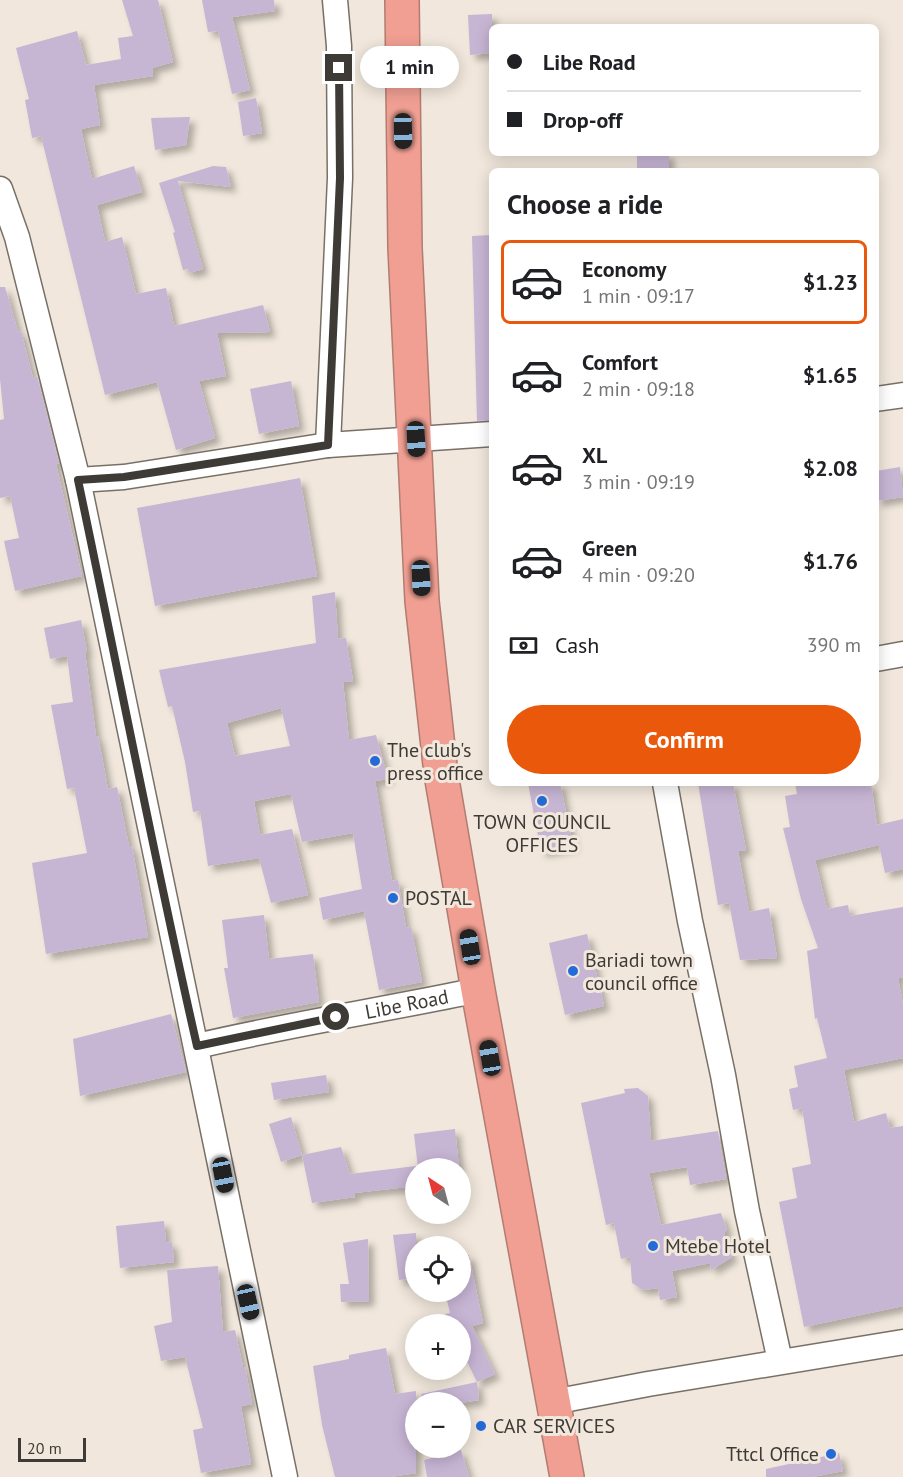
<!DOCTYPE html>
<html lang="en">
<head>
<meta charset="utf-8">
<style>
  body { margin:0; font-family:"PT Sans",sans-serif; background:#f2f2f2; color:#202124; height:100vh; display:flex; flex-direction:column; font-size:22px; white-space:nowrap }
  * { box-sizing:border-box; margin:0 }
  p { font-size:20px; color:#757577 }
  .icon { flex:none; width:33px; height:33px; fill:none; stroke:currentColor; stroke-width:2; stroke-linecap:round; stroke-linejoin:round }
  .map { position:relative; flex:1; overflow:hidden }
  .details { position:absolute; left:489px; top:168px; width:390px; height:618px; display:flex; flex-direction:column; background:#fff; border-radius:9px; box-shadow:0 3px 15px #0003 }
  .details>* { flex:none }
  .top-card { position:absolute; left:489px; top:24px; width:390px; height:132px; border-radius:9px; box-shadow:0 3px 15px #0003; display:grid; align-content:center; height:132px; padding:0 18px; background:#fff }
  .needle { width:39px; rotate:324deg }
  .fabs { position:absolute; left:405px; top:1158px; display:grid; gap:12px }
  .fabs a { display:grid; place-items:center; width:66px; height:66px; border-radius:50%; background:#fff; box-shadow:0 3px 15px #0003; font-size:30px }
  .scale { position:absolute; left:18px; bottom:15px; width:68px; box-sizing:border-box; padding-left:6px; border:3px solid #3e3b36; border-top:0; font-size:16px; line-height:21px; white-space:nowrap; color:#3e3b36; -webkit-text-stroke:4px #f1e7dc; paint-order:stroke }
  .end { position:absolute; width:27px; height:27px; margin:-14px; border:8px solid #3e3b36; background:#fff; box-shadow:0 0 0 3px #fff }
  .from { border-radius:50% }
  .bubble { position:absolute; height:42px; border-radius:21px; background:#fff; box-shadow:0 3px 15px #0003; font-size:20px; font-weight:700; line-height:42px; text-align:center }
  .car { position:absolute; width:18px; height:36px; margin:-18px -9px; border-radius:8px; box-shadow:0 0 4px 2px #0007; background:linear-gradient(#222 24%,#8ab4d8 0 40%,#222 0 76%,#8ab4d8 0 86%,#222 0) }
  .top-card b { display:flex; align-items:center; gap:21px; height:57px; font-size:22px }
  .top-card b+b { border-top:2px solid #e0e0e0 }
  .top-card i { width:15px; height:15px; background:#202124 }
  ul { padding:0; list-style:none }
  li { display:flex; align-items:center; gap:18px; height:84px; margin:0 12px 9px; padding:0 6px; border:3px solid transparent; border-radius:9px }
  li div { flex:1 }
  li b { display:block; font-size:22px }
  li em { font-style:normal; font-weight:700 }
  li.selected { border-color:#ea580c }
  li>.icon { width:54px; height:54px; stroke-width:1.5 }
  h2 { padding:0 18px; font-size:27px; line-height:72px }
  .pay { display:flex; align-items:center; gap:15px; height:66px; padding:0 18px; font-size:22px }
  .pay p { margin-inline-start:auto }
  .button { display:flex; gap:12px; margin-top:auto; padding:12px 18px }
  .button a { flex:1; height:69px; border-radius:36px; background:#ea580c; color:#fff; font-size:24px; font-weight:700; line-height:69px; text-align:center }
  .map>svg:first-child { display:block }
  .building { fill:#c7b5d4; fill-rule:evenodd; filter:url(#shadow) }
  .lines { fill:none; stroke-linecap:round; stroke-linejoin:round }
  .street-casing { stroke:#787066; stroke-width:27 }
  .highway-casing { stroke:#b27c72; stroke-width:36 }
  .street { stroke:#fff; stroke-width:24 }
  .highway { stroke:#f09f92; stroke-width:33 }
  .route { stroke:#3e3b36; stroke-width:8 }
  .poi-dot { fill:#246bd7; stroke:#f1e7dc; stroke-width:2 }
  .labels { text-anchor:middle; stroke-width:6; stroke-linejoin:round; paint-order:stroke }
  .poi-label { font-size:20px; fill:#3e3b36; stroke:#f1e7dc; text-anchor:start }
  .street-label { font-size:20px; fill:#3e3b36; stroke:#f1e7dc }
</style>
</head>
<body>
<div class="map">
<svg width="903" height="1477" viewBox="0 0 903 1477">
  <defs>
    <filter id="shadow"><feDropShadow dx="5.5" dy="5.5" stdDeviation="3" flood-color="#0004"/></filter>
  </defs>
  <rect width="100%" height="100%" fill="#f1e7dc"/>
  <g class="building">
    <polygon points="122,0 158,0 173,62 152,68 153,76 94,85 100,125 81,129 92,179 134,166 142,192 97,205 105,242 122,237 136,294 166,288 174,326 263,305 270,332 217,333 226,376 199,381 215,438 176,450 157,382 105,395 41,136 32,138 25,100 29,99 16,48 77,31 86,65 121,59 118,38 133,36"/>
    <polygon points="202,0 274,0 275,11 232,17 250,90 232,94 218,31 208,32"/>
    <polygon points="492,14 492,53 470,55 468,15"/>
    <polygon points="256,98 262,133 243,136 238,102"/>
    <polygon points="190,117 186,145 155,150 151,118"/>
    <rect x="637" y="153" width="32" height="18"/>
    <polygon points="213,166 226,167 231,187 178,181 203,269 189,273 188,269 183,270 173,233 175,232 159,183"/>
    <polygon points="492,235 492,420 477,421 472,236"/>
    <polygon points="0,287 5,287 18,332 21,331 33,378 37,376 59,463 56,464 82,576 15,591 4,541 19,538 10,496 0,498 0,420 4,419 0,379"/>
    <polygon points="291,381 299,426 259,434 250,389"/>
    <polygon points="900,467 903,497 876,501 876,471"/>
    <polygon points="300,478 317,576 155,606 137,508"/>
    <path d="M335,592L338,639L346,638L353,681L343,682L349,740L376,735L388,779L375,781L392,881L398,880L406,928L411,927L422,982L379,990L364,911L323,920L319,898L362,889L353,833L302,842L291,794L254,801L260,835L292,829L308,895L271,903L259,858L208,866L200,811L193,812L185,762L172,706L168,707L159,670L316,643L312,596ZM281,708L290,746L235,756L227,723Z"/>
    <polygon points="81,620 87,652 85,652 96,736 98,736 108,789 117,787 129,846 132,846 148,937 46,954 32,863 87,853 74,788 67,789 51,705 73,702 67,656 50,659 44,628"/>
    <polygon points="528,783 560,783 573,846 541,852"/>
    <polygon points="698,783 733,783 746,850 738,851 749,912 769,908 777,958 740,960 729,903 718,905"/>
    <polygon points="795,783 871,783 877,825 903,819 903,869 885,873 879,845 815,860 827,909 848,905 850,916 903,907 903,977 898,978 903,1004 903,1058 844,1070 854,1122 886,1113 890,1128 903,1126 903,1306 804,1327 779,1202 797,1198 792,1168 811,1164 802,1108 793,1110 789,1089 798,1087 794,1066 827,1058 817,1018 815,1019 807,951 818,948 801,899 783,828 790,827 785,796 797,794"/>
    <polygon points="264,915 269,959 313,954 319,1002 233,1018 224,968 228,968 222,920"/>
    <polygon points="587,934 604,1006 565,1015 549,943"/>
    <polygon points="171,1014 186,1072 80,1096 73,1039"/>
    <polygon points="326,1075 329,1092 274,1100 271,1083"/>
    <polygon points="638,1088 648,1096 651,1141 718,1131 726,1179 690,1185 687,1167 649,1173 661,1225 721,1213 727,1230 724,1233 732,1257 711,1270 710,1263 672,1271 677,1297 660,1300 658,1288 643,1290 632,1283 630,1257 621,1259 614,1223 606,1225 581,1103 625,1093 624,1089"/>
    <polygon points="291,1117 302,1155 281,1162 269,1124"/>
    <polygon points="455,1129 459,1168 418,1168 414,1134"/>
    <polygon points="341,1147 350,1174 416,1166 416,1186 354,1193 355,1197 312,1203 302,1155"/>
    <polygon points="164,1221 166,1243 172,1242 174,1262 120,1268 116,1226"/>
    <polygon points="416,1233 416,1278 399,1280 393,1235"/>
    <polygon points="368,1239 369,1301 341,1302 340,1284 349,1284 343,1243"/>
    <polygon points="469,1255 483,1323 472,1326 495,1374 477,1382 460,1347 460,1324 450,1324 445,1314 450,1313 445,1292 460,1292 460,1256"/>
    <polygon points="218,1266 223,1332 235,1330 243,1367 245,1367 252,1404 241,1406 251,1464 201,1473 193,1430 203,1428 185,1357 161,1361 154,1326 172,1322 167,1270"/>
    <polygon points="386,1348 395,1394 416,1391 416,1473 390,1477 335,1477 322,1425 313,1366 349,1359 349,1355"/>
    <polygon points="477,1382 479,1400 460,1403 423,1402 421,1394"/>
    <polygon points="461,1450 469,1477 427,1477 424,1460"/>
    <polygon points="839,1453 843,1471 812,1477 766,1477 766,1469"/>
  </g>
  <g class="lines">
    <defs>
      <g id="street">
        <polyline points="0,189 17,237 78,480 285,1477"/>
        <polyline points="876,399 903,395"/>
        <polyline points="328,445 340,178 339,46 335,0"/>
        <polyline points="78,480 124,477 328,445 492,434"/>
        <polyline points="876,659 903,654"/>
        <polyline points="665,783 690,921 723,1075 747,1211 780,1361"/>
        <path id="s1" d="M197,1046C290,1024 384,1010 478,990"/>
        <polyline points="553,1402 648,1384 903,1342"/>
      </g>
      <polyline id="highway" points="402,0 405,248 422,601 441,774 478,990 567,1477"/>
    </defs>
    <use href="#street" class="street-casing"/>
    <use href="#highway" class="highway-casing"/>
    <use href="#street" class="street"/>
    <use href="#highway" class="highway"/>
  </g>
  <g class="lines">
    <path class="route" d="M336,1017L197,1046C154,858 118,669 78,480L124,477L328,445L340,178L339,68"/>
  </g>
  <g class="poi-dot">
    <circle cx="375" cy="761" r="6"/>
    <circle cx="542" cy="801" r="6"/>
    <circle cx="393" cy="898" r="6"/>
    <circle cx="573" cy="971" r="6"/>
    <circle cx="653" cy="1246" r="6"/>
    <circle cx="481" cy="1426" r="6"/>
    <circle cx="831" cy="1454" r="6"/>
  </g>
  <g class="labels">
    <g class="poi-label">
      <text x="387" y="757">The club's<tspan x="387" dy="23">press office</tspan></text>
      <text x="542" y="829" text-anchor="middle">TOWN COUNCIL<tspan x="542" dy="23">OFFICES</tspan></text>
      <text x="405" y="905">POSTAL</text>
      <text x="585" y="967">Bariadi town<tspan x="585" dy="23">council office</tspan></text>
      <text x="665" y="1253">Mtebe Hotel</text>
      <text x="493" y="1433">CAR SERVICES</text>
      <text x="819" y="1461" text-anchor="end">Tttcl Office</text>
    </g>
    <g class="street-label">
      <text dy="7" stroke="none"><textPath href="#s1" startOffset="214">Libe Road</textPath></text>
    </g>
  </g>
</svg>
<div class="fabs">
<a><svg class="needle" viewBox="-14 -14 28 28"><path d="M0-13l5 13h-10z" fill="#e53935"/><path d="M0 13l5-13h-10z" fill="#757577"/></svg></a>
<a><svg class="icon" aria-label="locate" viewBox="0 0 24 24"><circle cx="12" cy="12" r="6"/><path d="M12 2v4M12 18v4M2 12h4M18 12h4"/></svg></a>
<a>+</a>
<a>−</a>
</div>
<div class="scale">20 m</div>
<i class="end from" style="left:336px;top:1017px"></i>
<i class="end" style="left:339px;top:68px"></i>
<div class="bubble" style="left:360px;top:46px;width:99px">1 min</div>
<i class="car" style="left:403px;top:131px;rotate:179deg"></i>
<i class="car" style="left:416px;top:439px;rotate:177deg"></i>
<i class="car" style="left:421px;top:578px;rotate:177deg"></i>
<i class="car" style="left:470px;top:947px;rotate:351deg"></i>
<i class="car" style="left:490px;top:1058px;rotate:350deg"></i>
<i class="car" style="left:223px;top:1175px;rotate:169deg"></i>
<i class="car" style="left:248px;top:1302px;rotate:167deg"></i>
<div class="top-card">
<b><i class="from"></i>Libe Road</b>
<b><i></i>Drop-off</b>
</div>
<section class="details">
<h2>Choose a ride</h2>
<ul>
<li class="selected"><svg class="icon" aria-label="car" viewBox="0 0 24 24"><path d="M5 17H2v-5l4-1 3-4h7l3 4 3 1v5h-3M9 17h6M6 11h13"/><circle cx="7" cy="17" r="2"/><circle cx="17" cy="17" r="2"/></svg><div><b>Economy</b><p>1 min · 09:17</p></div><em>$1.23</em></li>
<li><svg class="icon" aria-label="car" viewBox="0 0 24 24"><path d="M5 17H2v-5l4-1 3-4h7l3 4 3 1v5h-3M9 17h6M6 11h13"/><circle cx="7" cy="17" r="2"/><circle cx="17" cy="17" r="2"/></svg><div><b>Comfort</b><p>2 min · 09:18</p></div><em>$1.65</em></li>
<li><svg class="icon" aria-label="car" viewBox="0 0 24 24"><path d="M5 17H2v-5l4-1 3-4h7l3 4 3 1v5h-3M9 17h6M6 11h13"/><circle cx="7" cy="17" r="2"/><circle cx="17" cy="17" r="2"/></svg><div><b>XL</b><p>3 min · 09:19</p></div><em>$2.08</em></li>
<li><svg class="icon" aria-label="car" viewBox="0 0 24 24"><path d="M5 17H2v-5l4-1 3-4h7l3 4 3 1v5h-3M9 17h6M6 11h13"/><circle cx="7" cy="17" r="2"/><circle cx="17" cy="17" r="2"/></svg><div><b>Green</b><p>4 min · 09:20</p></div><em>$1.76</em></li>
</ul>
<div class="pay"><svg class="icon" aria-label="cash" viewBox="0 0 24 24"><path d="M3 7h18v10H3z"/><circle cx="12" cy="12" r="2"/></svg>Cash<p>390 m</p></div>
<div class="button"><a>Confirm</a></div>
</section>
</div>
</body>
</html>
